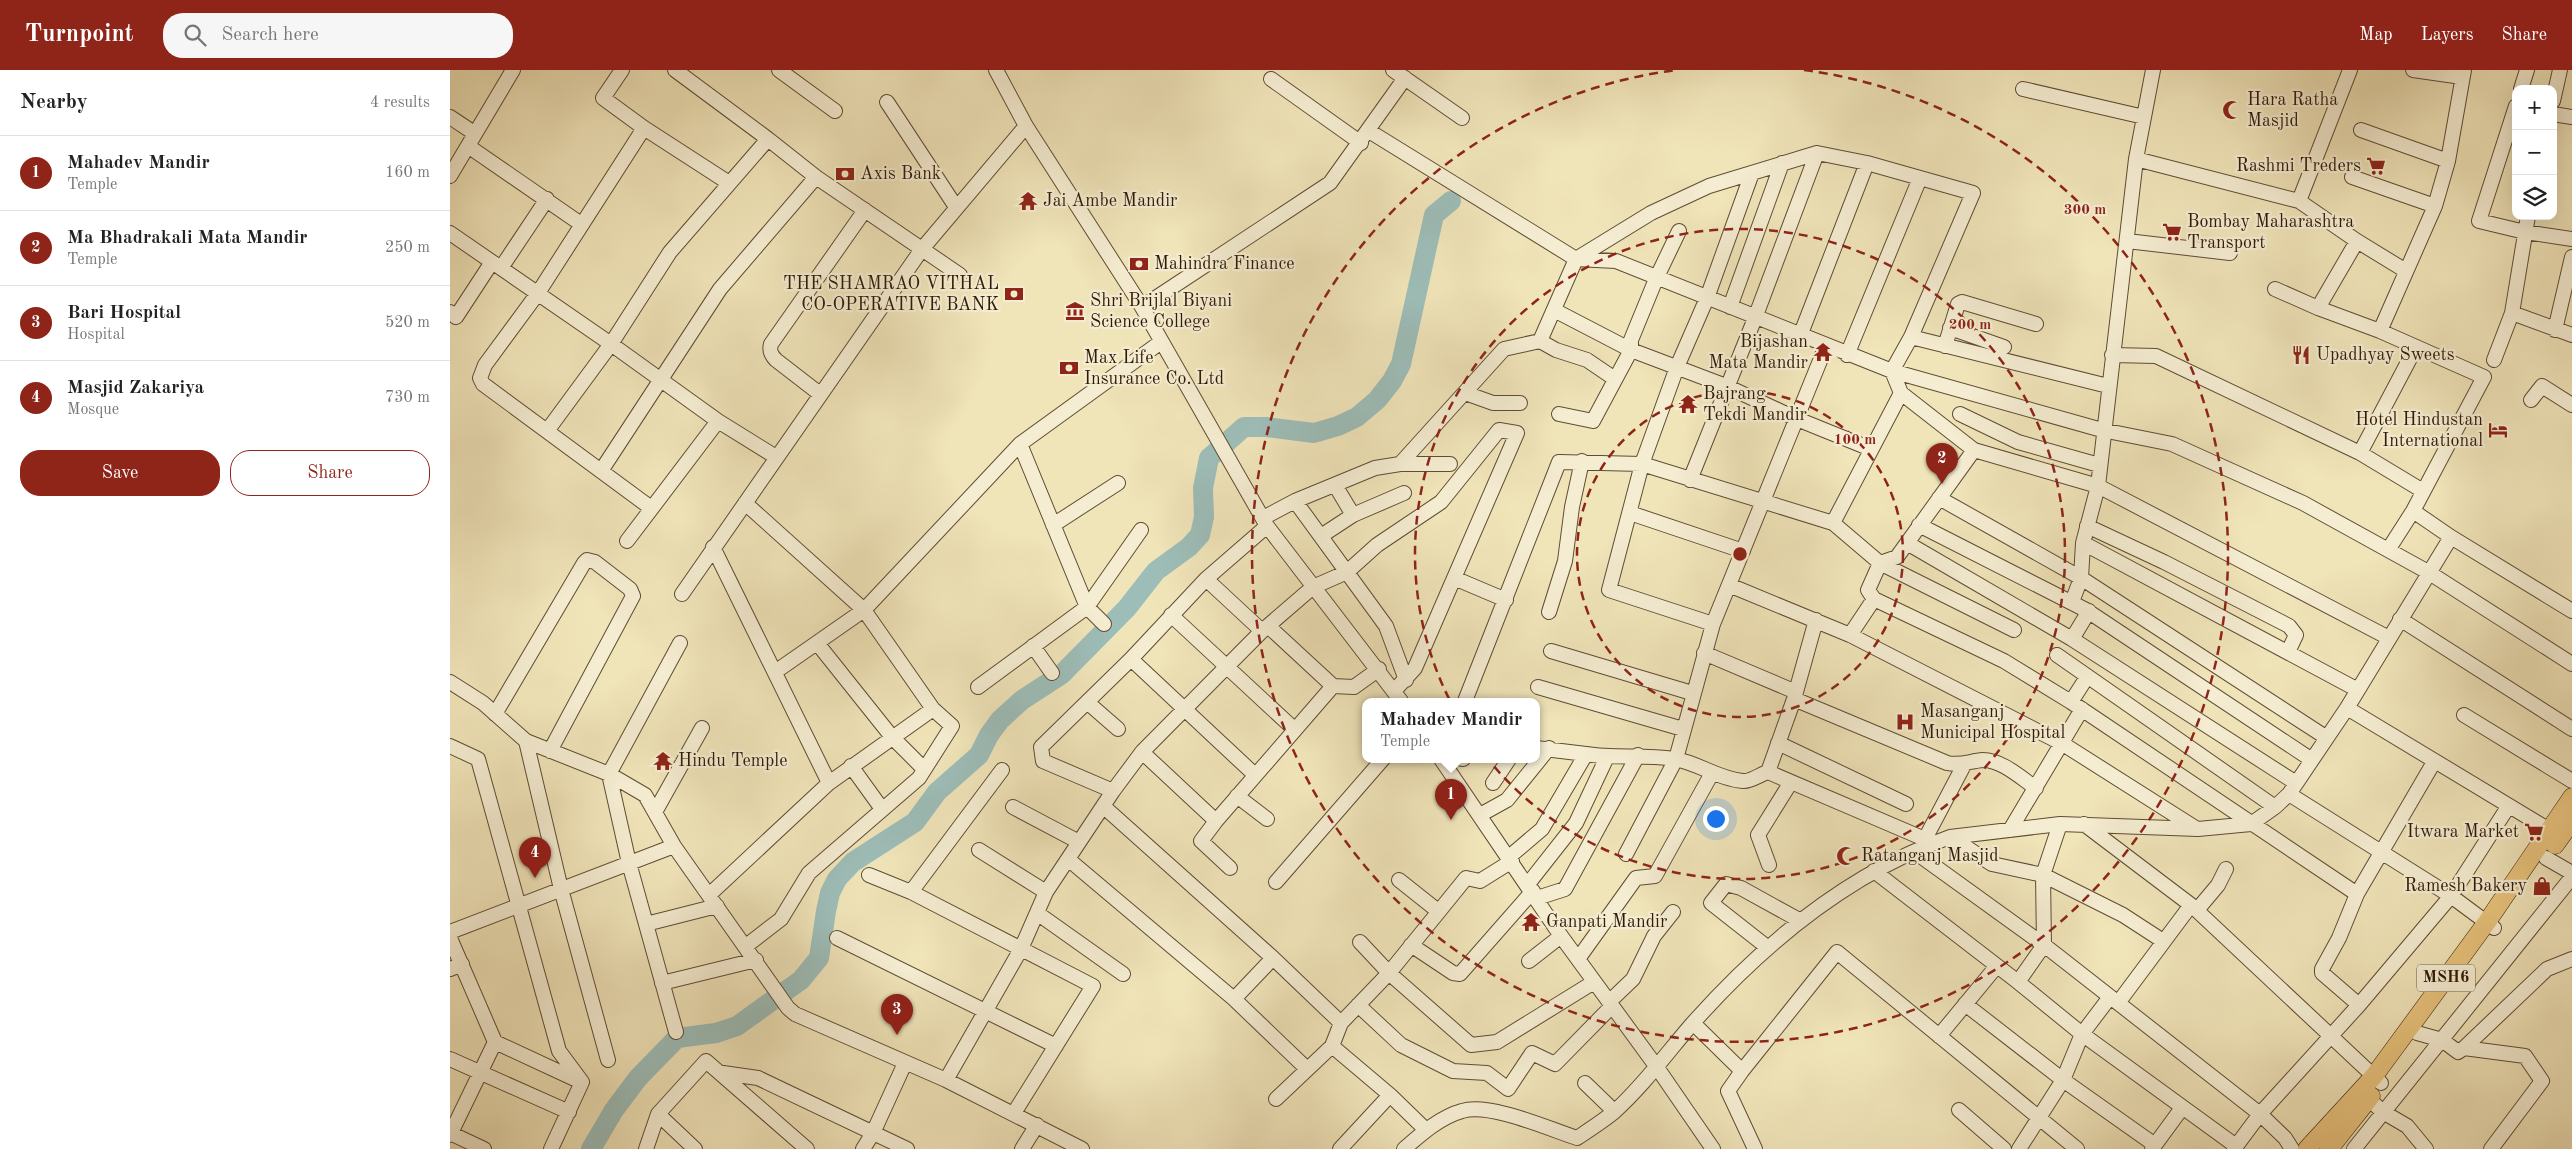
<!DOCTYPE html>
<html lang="en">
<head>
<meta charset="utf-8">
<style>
	body { margin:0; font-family:"Old Standard TT",serif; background:#f6f6f6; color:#222 }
	.controls { position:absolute; right:15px; top:15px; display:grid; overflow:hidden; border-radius:10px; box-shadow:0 5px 20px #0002 }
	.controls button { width:45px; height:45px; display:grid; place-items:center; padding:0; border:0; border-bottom:1px solid #e0e0e0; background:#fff; color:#222; font:25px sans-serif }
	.you { position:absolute; left:1265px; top:748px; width:18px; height:18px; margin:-12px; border:4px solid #fff; border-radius:50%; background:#1a73e8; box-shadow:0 0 0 8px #1a73e833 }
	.badge { display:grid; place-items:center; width:32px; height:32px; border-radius:50%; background:#8f2418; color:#fff; font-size:16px; font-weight:700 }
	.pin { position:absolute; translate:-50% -41px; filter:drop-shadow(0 1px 2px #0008) }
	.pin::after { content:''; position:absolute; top:26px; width:18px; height:15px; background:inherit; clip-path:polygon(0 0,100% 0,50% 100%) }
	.popup { position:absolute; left:912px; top:628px; width:178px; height:65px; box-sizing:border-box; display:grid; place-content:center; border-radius:10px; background:#fff; filter:drop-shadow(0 1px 4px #0005); font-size:16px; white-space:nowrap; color:#767676 }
	.popup b { font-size:19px; color:#222 }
	.popup::after { content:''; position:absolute; left:50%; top:100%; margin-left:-10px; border:10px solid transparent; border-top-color:#fff }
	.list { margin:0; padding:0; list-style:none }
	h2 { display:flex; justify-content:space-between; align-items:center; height:65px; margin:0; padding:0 20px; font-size:21px }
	h2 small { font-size:16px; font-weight:400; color:#767676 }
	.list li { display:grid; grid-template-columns:32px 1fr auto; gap:15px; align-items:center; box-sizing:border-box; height:75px; padding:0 20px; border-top:1px solid #e0e0e0 }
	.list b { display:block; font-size:19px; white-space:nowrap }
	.list p { margin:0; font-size:16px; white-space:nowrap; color:#767676 }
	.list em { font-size:16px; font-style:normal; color:#767676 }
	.actions { display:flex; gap:10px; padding:15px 20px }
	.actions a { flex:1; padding:11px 0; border:1px solid #8f2418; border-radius:20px; text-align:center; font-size:18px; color:#8f2418 }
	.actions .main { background:#8f2418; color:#fff }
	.icon { flex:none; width:28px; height:28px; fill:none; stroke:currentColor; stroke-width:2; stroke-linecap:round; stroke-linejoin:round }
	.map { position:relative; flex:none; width:2122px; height:1079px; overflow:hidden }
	header { display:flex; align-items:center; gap:30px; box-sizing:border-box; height:70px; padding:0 25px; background:#8f2418; color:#fff }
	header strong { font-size:24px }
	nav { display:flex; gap:28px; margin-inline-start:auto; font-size:18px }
	.search { width:350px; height:45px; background:#f6f6f6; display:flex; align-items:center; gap:12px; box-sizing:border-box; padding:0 18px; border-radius:20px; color:#767676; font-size:19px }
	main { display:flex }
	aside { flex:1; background:#fff }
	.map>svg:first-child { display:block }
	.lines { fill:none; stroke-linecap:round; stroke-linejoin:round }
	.river { stroke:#9dbdb8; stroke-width:20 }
	.minor-casing { stroke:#5f4c33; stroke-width:16 }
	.major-casing { stroke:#2f1906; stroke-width:19 }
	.minor { stroke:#f5edd2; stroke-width:14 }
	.major { stroke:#e8c27c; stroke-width:18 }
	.ring { fill:none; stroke:#8f2418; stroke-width:2.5; stroke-dasharray:9 6 }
	.labels { text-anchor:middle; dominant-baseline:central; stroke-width:4.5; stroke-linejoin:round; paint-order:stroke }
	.shield { fill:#f5edd2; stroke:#6a5943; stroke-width:1 }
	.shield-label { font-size:16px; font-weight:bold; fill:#2f1906 }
	.poi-label { font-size:18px; fill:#2f1906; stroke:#f5edd2; text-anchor:start }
	.centre { fill:#8f2418; stroke:#f5edd2; stroke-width:2.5 }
	.ring-label { font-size:15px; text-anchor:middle; font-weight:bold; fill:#8f2418; stroke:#f5edd2; stroke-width:4.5; stroke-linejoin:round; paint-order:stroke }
</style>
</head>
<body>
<header>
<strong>Turnpoint</strong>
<div class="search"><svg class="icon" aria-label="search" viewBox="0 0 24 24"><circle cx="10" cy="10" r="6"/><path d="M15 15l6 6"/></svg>Search here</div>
<nav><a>Map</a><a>Layers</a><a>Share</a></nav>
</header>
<main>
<aside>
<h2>Nearby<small>4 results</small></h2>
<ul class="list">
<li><span class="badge">1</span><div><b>Mahadev Mandir</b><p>Temple</p></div><em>160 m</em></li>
<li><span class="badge">2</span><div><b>Ma Bhadrakali Mata Mandir</b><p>Temple</p></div><em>250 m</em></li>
<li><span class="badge">3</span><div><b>Bari Hospital</b><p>Hospital</p></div><em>520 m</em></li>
<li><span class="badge">4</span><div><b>Masjid Zakariya</b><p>Mosque</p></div><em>730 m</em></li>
</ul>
<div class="actions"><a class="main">Save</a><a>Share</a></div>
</aside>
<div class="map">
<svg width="2122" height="1079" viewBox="0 0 2122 1079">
	<rect width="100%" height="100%" fill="#f0e4b9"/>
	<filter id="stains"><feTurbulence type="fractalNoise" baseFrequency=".004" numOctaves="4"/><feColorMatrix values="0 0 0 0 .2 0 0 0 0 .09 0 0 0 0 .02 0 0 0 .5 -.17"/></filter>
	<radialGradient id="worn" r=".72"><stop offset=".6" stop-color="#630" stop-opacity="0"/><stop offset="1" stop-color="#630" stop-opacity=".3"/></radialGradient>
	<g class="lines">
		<path class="river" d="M 141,1079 L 164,1040 L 188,1008 L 227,968 L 266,963 L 287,956 L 351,910 L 369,888 L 376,841 L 380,823 L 387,809 L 403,792 L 465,752 L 487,722 L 529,685 L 539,665 L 550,650 L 572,630 L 612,604 L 677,538 L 706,501 L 739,477 L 750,465 L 754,447 L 753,418 L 759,388 L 794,357 L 816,357 L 864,363 L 888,356 L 907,347 L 927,330 L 942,311 L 951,294 L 984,145 L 1001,131"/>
		<g class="minor-casing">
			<path id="minor" d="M 172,0 L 153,28 L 194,58 L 279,113
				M 225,0 L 318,69 L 366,107 L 510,205
				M 329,0 L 385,41
				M 546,0 L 576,56 L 692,237 L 817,456 L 951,631
				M 943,0 L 1012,48
				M 1963,0 L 2012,7
				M 821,9 L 911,73
				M 1573,19 L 1694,47
				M 2071,19 L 2077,0
				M 2103,31 L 2110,0
				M 437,32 L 506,137
				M 2066,36 L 2029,151 L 2075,162 L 2122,169
				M 2103,44 L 2122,47
				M 0,47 L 24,63
				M 194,58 L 88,223 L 35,295 L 30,308 L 33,314 L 201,438
				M 1911,60 L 1998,91
				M 919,61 L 1126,189 L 1166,191 L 1442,301 L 1652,360 L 1722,374 L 1853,433 L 1978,502 L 2122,594
				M 18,76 L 131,154
				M 1686,89 L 1849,131 L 1900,0
				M 0,106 L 63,0
				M 1902,107 L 1985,136
				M 1849,131 L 1907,171
				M 2078,146 L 2062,243 L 2122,265
				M 0,163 L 161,274 L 268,351 L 326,387
				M 1677,171 L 1780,183
				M 51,198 L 97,129
				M 1825,219 L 1868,238 L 1907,171 L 1956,201
				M 692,237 L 880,113 L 955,8
				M 1280,237 L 1332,93
				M 1868,238 L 1930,261 L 2034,307 L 1963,441 L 2001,467
				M 1104,240 L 1181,280 L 1276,316 L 1347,349 L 1421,379
				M 0,242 L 6,247 L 42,192
				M 1500,258 L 1554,277
				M 2105,260 L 2122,187
				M 1930,261 L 1985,136 L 1998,91 L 2014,0
				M 1350,266 L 1417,93
				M 1461,267 L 1658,316
				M 1090,271 L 1106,280 L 1137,290 L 1165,309
				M 1495,276 L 1508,234 L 1512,232 L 1586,254
				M 1397,285 L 1470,108
				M 1662,285 L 1706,286 L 1910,383 L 1973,421
				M 2044,290 L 2062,243
				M 1015,323 L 1043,333 L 1070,333
				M 370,324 L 326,290 C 321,285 319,281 321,274 L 415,140
				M 2081,330 L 2092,316 L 2122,335
				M 1109,344 L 1143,351 L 1181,280 L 1181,270 L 1206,209 L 1229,161
				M 1510,344 L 1568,372 L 1649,395
				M 97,361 L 161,274 L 220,182 L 318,69
				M 570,374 L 637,537 L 654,554
				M 1910,383 L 1966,277
				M 950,394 L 1000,394
				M 151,401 L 270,219 L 366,107
				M 1240,410 L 1305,248 L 1367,83
				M 885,415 L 903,445
				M 1489,428 L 1631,508 L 1877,668
				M 845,431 L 936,556 L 956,610
				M 295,433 L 414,540 L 483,639 L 502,656 L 469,708 L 359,803 L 331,849 L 296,876
				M 1180,443 L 1293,481
				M 813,448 L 845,431 L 925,398 L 950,394 L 1054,279 L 1090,271 L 1126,189 L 1201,143 L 1259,116 L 1367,83 L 1417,93 L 1523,123 L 1461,267 L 1442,301 L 1451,323 L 1524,380 L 1648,416 L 1939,568
				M 1383,453 L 1430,493 L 1564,560
				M 603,455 L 668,413
				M 1469,455 L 1636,540 L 1862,690
				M 1637,456 L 1714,492 L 1839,556 L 1846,565 L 1838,582
				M 871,466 L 903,445 L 954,423
				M 177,471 L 268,351
				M 1457,473 L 1622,569 L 1846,713
				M 1633,473 L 1908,620
				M 263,477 L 379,713
				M 1938,480 L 1963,441
				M 1004,508 L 1056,530
				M 756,509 L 812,561
				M 1279,515 L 1400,565 L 1613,674 L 1747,759
				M 232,524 L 472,179 L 576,56
				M 1424,529 L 1554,591 L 1621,632 L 1907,824
				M 1622,532 L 1631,508 L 1633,473 L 1648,416 L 1686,89 L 1703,0
				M 1099,542 L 1115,491 L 1122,437 L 1132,391
				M 721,545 L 844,659
				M 1950,549 L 2122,659
				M 1263,554 L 1159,520 L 1192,394 L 1227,297 L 1257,228 L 1302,103
				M 818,556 L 883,616
				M 1400,565 L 1424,529 L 1418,520 L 1430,493 L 1447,487 L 1524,380
				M 1622,569 L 1639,541
				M 367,573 L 442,667 L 474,699
				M 583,576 L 602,603
				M 1101,581 L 1242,623
				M 1254,583 L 1346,622
				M 1607,585 L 1825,737
				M 681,589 L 805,705
				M 325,602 L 414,540 L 570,374 L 711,272
				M 0,612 L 33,633 L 76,671 L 159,704 L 195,725 L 224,776 L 338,938 L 345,944 L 496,1010 L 632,1079
				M 528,617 L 637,537 L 691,460
				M 1088,617 L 1233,659
				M 1344,629 L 1497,693 C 1511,696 1520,691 1533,690 C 1552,690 1571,708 1586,718
				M 1015,631 L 1109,392 L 1192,394 L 1383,453 L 1451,323
				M 637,632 L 668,659
				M 1621,632 L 1637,607
				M 1897,638 L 2101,761
				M 45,644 L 134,493 L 137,490 L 145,492 L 180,519 L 183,526 L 100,681
				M 2014,645 L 2122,711
				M 76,671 L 111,819 L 158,990
				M 1328,673 L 1456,734
				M 0,676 L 28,689 L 109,981 L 132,1012
				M 1086,678 L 1136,684
				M 692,682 L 766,751
				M 991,689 L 1111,866 L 1206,996 L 1263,1079
				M 1012,689 L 1013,689
				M 401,696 L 432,739
				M 1318,702 L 1344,629 L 1366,550
				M 1043,713 L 1059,689
				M 663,721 L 593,691 L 591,677 L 681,589 L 756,509 L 817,456
				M 1839,724 L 2001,826 L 2044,858
				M 787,726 L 817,749
				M 653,736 L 823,888 L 891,953
				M 563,737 L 629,772
				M 205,742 L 252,658
				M 1030,745 L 1057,730 L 1099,678
				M 1634,754 L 1741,835 L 1931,1013
				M 1560,760 L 1632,639
				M 1500,767 L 1542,794 L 1593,805 L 1673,845 L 1713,871
				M 1475,769 L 1514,695
				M 529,780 L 596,822
				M 1465,782 L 1594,875 L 1810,1044 L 1835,1068 L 1842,1079
				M 1176,784 L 1226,689 L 1263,554 L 1376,276
				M 1059,787 L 1092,759 L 1136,684 C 1165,689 1194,684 1224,689 C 1247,692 1268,709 1293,711 C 1300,712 1311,704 1318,702 L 1484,773
				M 2096,788 L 2122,803
				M 618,789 L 784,929 L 856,998
				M 1319,795 L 1308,765 L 1341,712
				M 780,798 L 751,771 L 766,751 L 883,616 L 904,617 L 929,599
				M 1424,801 L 1568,912 L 1632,964 L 1786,1076
				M 419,805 L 461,822 L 643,916 L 564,1043
				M 949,810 L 988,841
				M 826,812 L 933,689
				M 1078,814 L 1126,753 L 1157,687
				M 461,822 L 552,700
				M 259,825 L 379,713 L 483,639
				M 1087,828 L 1115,819 L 1188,685
				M 1747,840 L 1768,815 L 1776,799
				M 587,843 L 673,904
				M 196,854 L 267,836
				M 0,862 L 224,776
				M 0,868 L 45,972 L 0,1065
				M 387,868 L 606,976
				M 910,872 L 939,903 L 1021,975 L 1047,972 L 1144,912
				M 961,875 L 1003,903 L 1010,904 L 1083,821
				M 1317,877 L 1261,833 L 1276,814 L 1291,818 L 1349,850
				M 1128,889 L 1186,808 L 1205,806 L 1262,703
				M 1079,891 L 1111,866
				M 0,899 L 12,894
				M 1568,912 L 1594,875 L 1593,805 L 1610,754
				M 212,913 L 306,890
				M 784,929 L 823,888
				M 1159,932 L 1183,909 L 1204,866 L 1223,842
				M 1668,933 L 1741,835
				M 1515,934 L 1613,1010 L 1705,1075
				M 908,935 L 951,975 L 1003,1001 L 1037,1003 L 1058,1019 L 1082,983 L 1105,994 L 1162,936
				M 1909,935 L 1872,903 L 1872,899 L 1889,868 L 1907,824 L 1984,692
				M 1243,953 L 1292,1001 L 1278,1021 L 1305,1079
				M 226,962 L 179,793 L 159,704 L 230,573
				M 1967,963 L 1992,970 L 2008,982 L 2014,978 L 2075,986 L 2092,1011 L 2041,1079
				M 1489,966 L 1546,897
				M 45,972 L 129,1011
				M 882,976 L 940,1025 L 976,1060
				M 2014,978 L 2097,899 L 2122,889
				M 0,989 L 119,1042
				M 1292,1001 L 1387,882 L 1627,1079
				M 273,1003 L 308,1008 L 457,1079
				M 496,1010 L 571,879 L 596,822 L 663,721 L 692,682 L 812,561 L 863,517 L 897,502 L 927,475 L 991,432 L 1049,360 L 1067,363 L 965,598 L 944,621
				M 1135,1013 L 1164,1041
				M 1911,1022 L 1933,1042 L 1957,1056 L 1976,1079
				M 826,1029 L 882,976 L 891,953 L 939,903 L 1016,808 L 1030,811 L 1062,791
				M 1509,1040 L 1554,1079
				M 208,1044 L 245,1079
				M 0,1063 L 34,1079
				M 101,1079 L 132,1012
				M 196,1079 L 208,1044 L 256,991 L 357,1079
				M 413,1079 L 423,1063 L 455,993
				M 572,1079 L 587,1055
				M 890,1079 L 940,1025
				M 954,1079 C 970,1065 990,1047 1012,1041 C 1039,1032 1099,1059 1127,1068 C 1139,1060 1153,1051 1164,1042 C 1193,1016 1217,983 1242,954 C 1313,874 1398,803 1500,767 L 1610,754 L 1748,759 L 1801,754 L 1825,737 L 1839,724 L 1897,638 L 2001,467 L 2122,541
				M 1569,1079 L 1613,1010 L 1632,964 L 1660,927
				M 1702,1079 L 1732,1038
				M 1784,1079 L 1810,1044 L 1909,935 L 2001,826 L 2058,737
				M 1904,1079 L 2122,807"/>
		</g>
		<g class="major-casing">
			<path id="major" d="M 2105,775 L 2122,751
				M 1857,1079 L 1924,1006 L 2037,852 L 2122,727
				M 1879,1079 L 1921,1026"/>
		</g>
		<use href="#minor" class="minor"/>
		<use href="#major" class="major"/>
	</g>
	<g class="ring">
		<circle cx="1290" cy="484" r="163"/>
		<circle cx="1290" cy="484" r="325"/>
		<path d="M1354 0A488 488 0 1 1 1226 0"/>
	</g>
	<defs>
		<g id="mosque-bare" transform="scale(1.5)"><path d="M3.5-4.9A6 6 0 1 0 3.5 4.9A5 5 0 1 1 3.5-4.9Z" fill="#8f2418" stroke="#f5edd2" stroke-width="2.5" paint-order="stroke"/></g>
		<g id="supermarket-bare" transform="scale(1.5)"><path d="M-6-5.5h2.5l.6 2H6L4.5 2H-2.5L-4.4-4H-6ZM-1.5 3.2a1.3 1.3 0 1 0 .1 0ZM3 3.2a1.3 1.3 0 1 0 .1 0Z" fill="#8f2418" stroke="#f5edd2" stroke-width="2.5" paint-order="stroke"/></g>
		<g id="bank-bare" transform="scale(1.5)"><path d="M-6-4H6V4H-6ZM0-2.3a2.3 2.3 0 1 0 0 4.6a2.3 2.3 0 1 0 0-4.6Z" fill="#8f2418" stroke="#f5edd2" stroke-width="2.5" paint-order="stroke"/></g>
		<g id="temple-bare" transform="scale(1.5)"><path d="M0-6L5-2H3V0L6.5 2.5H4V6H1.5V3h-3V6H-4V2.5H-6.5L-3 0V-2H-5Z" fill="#8f2418" stroke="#f5edd2" stroke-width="2.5" paint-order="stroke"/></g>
		<g id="museum-bare" transform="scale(1.5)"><path d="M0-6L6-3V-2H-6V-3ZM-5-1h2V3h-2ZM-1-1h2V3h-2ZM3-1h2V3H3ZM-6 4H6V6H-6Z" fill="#8f2418" stroke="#f5edd2" stroke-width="2.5" paint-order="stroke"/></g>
		<g id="restaurant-bare" transform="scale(1.5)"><path d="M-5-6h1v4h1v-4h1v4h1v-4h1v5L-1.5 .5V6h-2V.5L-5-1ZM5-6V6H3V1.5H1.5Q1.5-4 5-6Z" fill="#8f2418" stroke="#f5edd2" stroke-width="2.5" paint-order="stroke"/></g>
		<g id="hotel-bare" transform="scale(1.5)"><path d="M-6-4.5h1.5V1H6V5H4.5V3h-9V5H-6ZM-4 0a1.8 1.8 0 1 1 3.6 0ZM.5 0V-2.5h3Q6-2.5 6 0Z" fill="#8f2418" stroke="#f5edd2" stroke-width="2.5" paint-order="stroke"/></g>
		<g id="hospital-bare" transform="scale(1.5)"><path d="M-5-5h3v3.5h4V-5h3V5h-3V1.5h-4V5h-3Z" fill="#8f2418" stroke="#f5edd2" stroke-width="2.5" paint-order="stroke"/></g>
		<g id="shop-bare" transform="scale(1.5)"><path d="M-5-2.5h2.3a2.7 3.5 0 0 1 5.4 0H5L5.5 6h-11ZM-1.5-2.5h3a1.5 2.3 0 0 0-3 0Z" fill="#8f2418" stroke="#f5edd2" stroke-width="2.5" paint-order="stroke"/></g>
	</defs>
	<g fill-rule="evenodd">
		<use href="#mosque-bare" x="1782" y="40"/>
		<use href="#supermarket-bare" x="1926" y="96"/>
		<use href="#bank-bare" x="395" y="104"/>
		<use href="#temple-bare" x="578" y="131"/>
		<use href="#supermarket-bare" x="1722" y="162"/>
		<use href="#bank-bare" x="689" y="194"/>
		<use href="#bank-bare" x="564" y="224"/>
		<use href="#museum-bare" x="625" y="241"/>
		<use href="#temple-bare" x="1373" y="282"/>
		<use href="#restaurant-bare" x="1851" y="285"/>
		<use href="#bank-bare" x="619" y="298"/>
		<use href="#temple-bare" x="1238" y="334"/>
		<use href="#hotel-bare" x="2048" y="360"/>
		<use href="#hospital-bare" x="1455" y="652"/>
		<use href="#temple-bare" x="213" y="691"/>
		<use href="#supermarket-bare" x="2084" y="762"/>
		<use href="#mosque-bare" x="1396" y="786"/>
		<use href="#shop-bare" x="2092" y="816"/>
		<use href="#temple-bare" x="1081" y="852"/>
	</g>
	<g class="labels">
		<rect class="shield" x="1967" y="894.5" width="58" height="27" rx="4"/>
		<g class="shield-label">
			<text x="1996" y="908">MSH6</text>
		</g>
		<g class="poi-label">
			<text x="1797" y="30">Hara Ratha<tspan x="1797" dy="21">Masjid</tspan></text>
			<text x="1911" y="96" text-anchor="end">Rashmi Treders</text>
			<text x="410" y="104">Axis Bank</text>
			<text x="593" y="131">Jai Ambe Mandir</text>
			<text x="1737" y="152">Bombay Maharashtra<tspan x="1737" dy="21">Transport</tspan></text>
			<text x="704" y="194">Mahindra Finance</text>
			<text x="549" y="214" text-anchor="end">THE SHAMRAO VITHAL<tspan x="549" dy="21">CO-OPERATIVE BANK</tspan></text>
			<text x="640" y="231">Shri Brijlal Biyani<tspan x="640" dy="21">Science College</tspan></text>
			<text x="1358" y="272" text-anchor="end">Bijashan<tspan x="1358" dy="21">Mata Mandir</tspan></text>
			<text x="1866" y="285">Upadhyay Sweets</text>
			<text x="634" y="288">Max Life<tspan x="634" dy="21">Insurance Co. Ltd</tspan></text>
			<text x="1253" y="324">Bajrang<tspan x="1253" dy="21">Tekdi Mandir</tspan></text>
			<text x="2033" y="350" text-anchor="end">Hotel Hindustan<tspan x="2033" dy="21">International</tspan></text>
			<text x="1470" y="642">Masanganj<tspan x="1470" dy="21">Municipal Hospital</tspan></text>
			<text x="228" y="691">Hindu Temple</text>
			<text x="2069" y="762" text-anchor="end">Itwara Market</text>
			<text x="1411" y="786">Ratanganj Masjid</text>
			<text x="2077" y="816" text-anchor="end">Ramesh Bakery</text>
			<text x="1096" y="852">Ganpati Mandir</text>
		</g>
	</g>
	<circle cx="1290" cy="484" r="8" class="centre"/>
	<g class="ring-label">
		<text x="1635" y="144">300 m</text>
		<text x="1520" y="259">200 m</text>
		<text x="1405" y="374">100 m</text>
	</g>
	<rect width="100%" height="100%" filter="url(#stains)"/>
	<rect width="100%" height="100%" fill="url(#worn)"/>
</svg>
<div class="controls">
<button>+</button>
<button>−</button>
<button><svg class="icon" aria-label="layers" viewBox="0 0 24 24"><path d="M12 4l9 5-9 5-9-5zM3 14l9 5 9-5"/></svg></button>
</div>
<div class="you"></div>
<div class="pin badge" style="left:1001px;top:750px">1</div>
<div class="popup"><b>Mahadev Mandir</b>Temple</div>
<div class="pin badge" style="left:1492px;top:414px">2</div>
<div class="pin badge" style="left:447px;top:965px">3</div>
<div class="pin badge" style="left:85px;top:808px">4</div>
</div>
</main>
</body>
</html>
